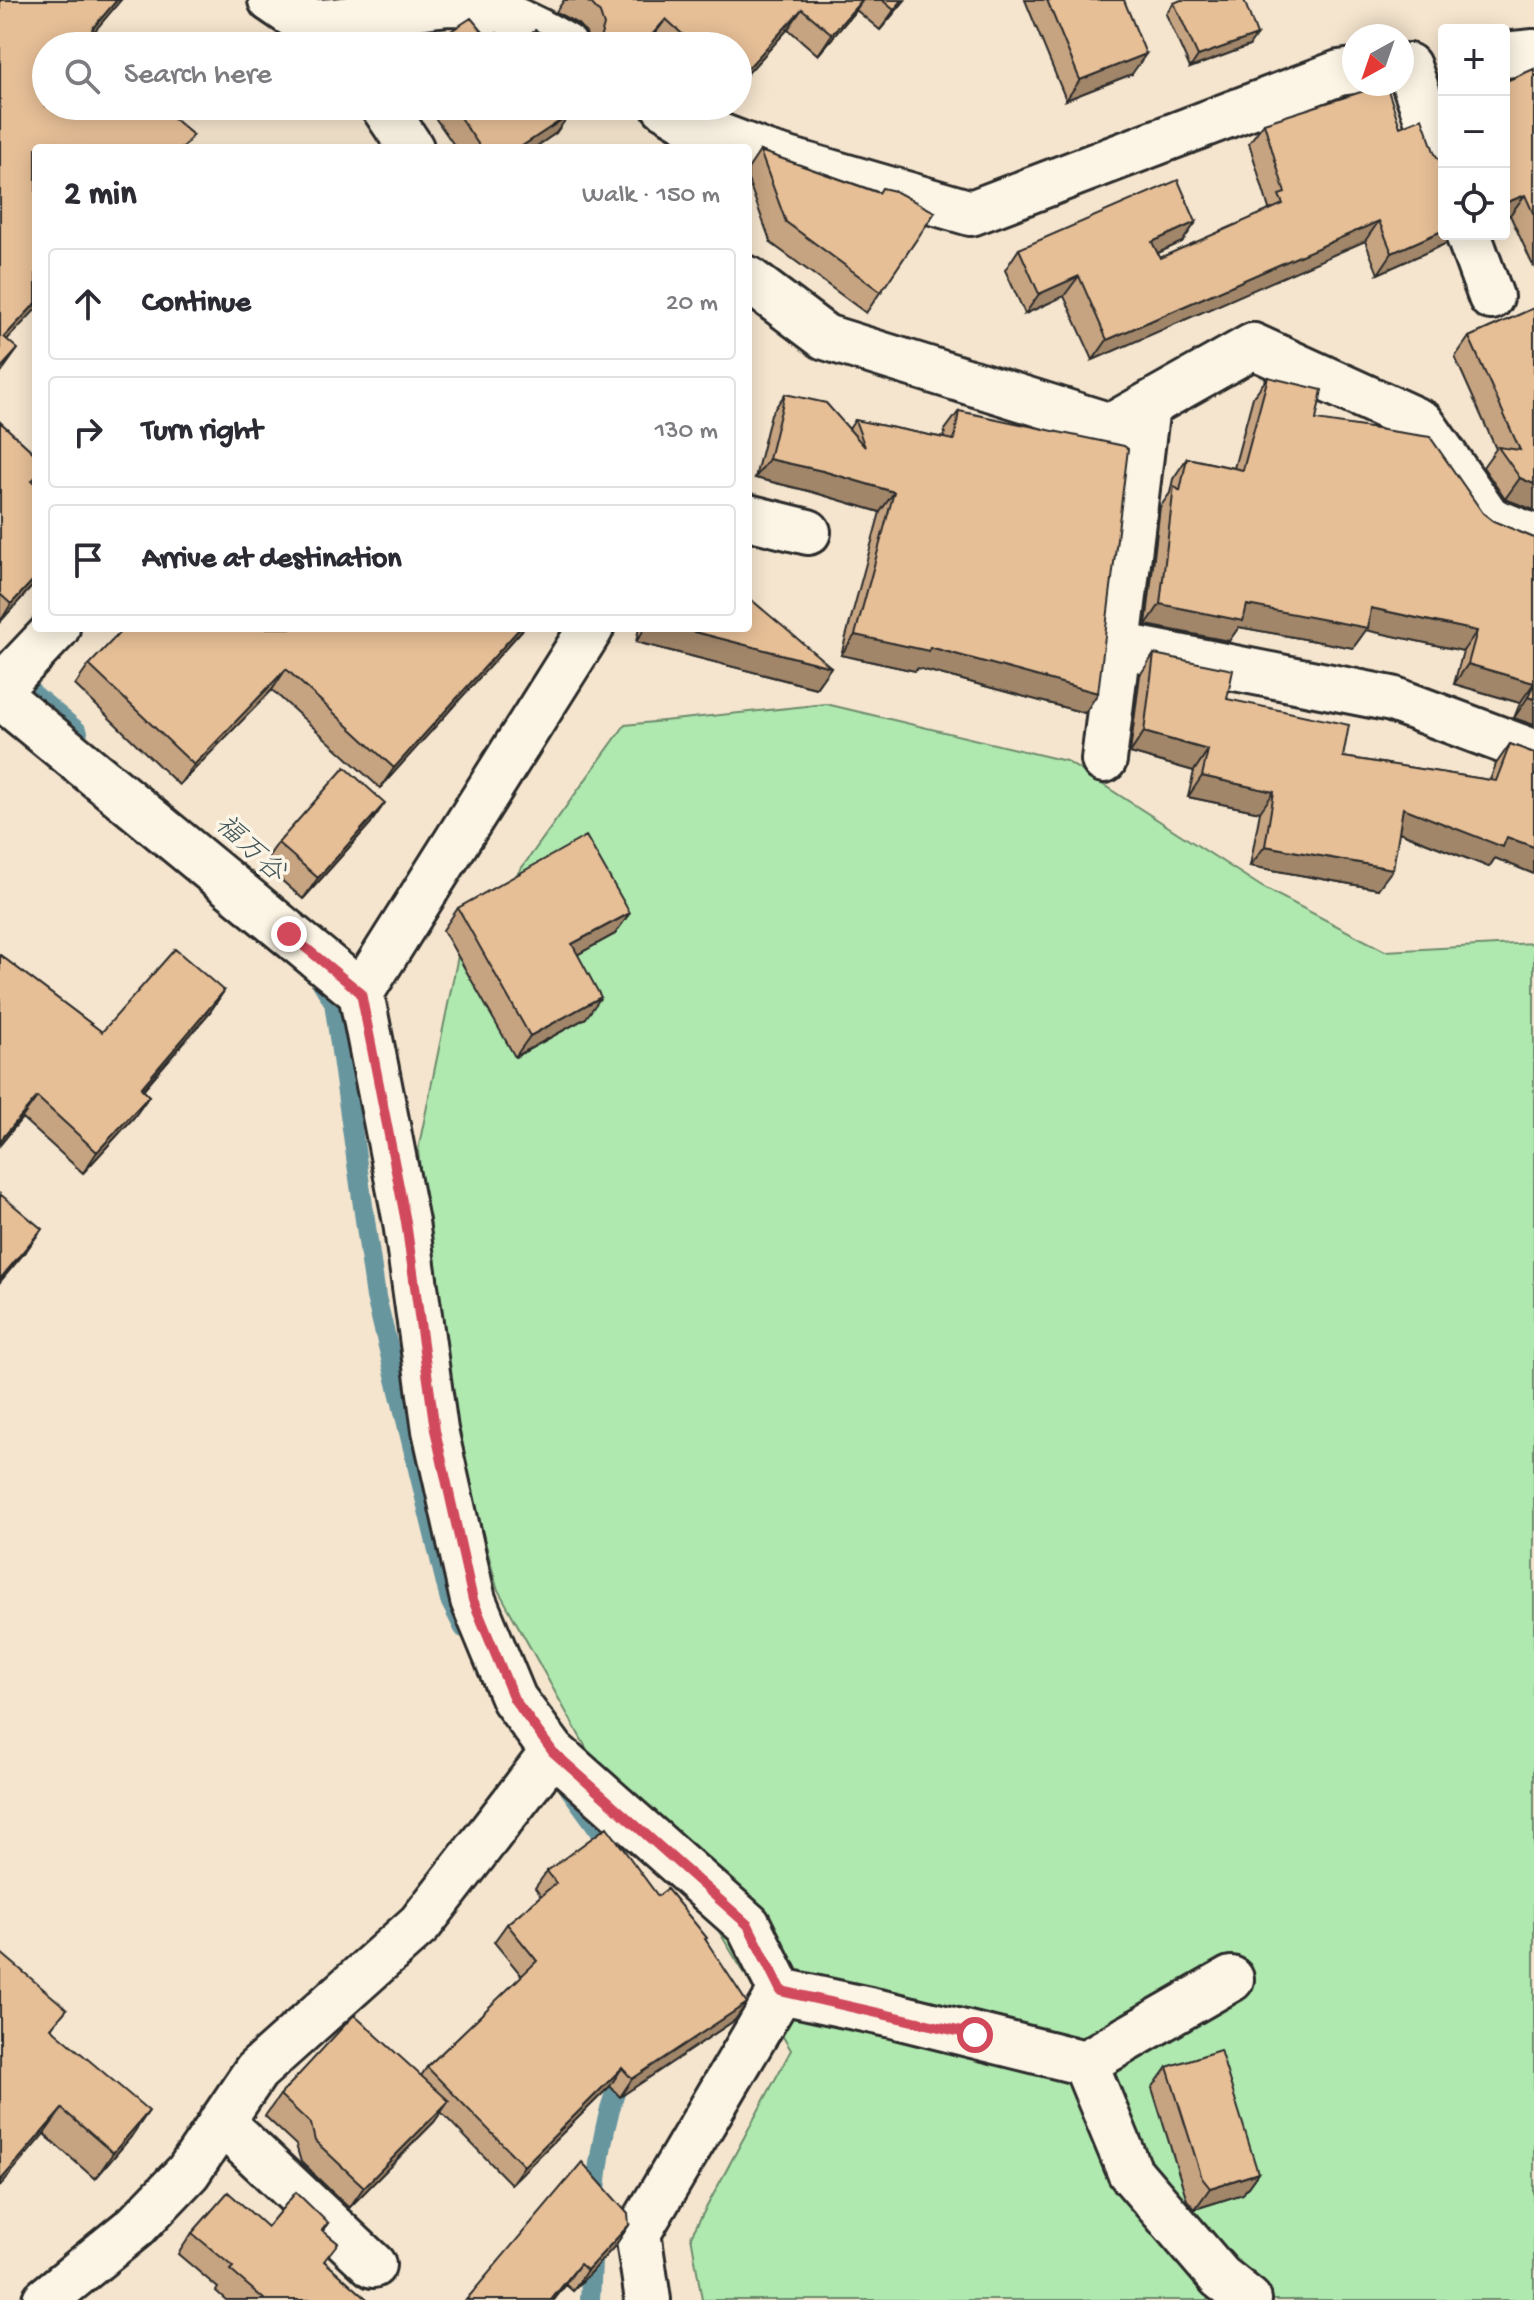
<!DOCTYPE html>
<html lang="en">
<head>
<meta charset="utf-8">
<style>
	body { margin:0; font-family:"Gochi Hand","Klee One",sans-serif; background:#f2f2f3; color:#2b2b33 }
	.controls { position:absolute; right:24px; top:24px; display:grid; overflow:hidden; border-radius:8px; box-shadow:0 4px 20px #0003 }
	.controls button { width:72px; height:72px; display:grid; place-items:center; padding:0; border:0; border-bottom:2px solid #e1e1e2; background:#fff; color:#2b2b33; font:40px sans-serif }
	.compass { position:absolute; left:1342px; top:24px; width:72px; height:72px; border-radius:50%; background:#fff; box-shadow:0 4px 20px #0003; rotate:220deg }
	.stop { position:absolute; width:24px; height:24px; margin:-18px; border:6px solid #d1495b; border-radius:50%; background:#fff }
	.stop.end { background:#d1495b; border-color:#fff; box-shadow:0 2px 8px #0008 }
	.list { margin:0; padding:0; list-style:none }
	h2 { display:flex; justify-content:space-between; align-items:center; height:104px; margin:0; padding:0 32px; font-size:34px }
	h2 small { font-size:26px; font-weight:400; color:#7c7c81 }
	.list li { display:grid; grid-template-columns:52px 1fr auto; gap:24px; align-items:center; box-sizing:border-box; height:112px; margin:0 16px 16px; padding:0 16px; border:2px solid #e1e1e2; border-radius:8px }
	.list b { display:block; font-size:30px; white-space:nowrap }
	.list em { font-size:26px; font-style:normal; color:#7c7c81 }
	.icon { flex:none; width:44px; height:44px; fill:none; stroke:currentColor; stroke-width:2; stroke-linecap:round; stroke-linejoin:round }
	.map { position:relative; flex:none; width:1534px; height:2300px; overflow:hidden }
	.search { position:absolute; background:#fff; box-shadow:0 4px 20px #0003; left:32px; top:32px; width:720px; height:88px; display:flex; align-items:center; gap:20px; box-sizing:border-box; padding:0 28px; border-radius:44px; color:#7c7c81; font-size:30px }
	.panel { position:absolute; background:#fff; box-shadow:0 4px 20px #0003; left:32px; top:144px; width:720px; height:488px; border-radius:8px }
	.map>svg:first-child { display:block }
	.green { fill:#afe9af; stroke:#6d8a6d; stroke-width:2 }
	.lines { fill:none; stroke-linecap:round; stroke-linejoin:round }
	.stream { stroke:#67969f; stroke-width:20 }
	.street-casing { stroke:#2b2b2b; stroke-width:50 }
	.street { stroke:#fcf5e5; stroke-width:44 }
	.wall { fill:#c6a482; stroke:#2b2b2b; stroke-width:2 }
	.shaded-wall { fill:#a1866a; stroke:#2b2b2b; stroke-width:2 }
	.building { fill:#e6bf97; stroke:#2b2b2b; stroke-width:2 }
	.route { stroke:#d1495b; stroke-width:10 }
	.labels { text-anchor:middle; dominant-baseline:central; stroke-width:7; stroke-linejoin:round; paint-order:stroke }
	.water-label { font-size:28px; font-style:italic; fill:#44585c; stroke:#fcf5e5 }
</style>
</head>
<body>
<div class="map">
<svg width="1534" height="2300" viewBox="0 0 1534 2300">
	<rect width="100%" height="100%" fill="#f5e5ce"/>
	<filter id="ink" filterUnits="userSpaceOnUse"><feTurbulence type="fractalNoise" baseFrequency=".0125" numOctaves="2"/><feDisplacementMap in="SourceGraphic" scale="16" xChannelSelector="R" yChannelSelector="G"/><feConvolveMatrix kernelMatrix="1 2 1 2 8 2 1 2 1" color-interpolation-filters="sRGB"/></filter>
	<g filter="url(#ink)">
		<path class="green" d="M 826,704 L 1066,761 L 1262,887 L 1385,951 L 1534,943 L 1534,2300 L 702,2300 L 691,2236 L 791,2050 L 678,1864 L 594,1762 L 497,1588 L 442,1373 L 418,1150 L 458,956 L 625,725 Z"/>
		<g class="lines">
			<path class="stream" d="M 8,673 L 78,732
				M 318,976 L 334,1002 L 376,1297 L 450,1600 L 464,1628
				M 569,1788 L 616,1853
				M 595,2204 C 598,2158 605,2111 625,2068
				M 590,2300 L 593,2244"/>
			<g class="street-casing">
				<path id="street" d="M 271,0 C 281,6 292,16 303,20 C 331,29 415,4 450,3 C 485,3 536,28 565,46
					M 1504,55 L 1534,52
					M 1408,66 L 1444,166
					M 383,106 L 411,148
					M 664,106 L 702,129 L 767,154 L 971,213 L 1339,73 L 1354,71
					M 1468,234 L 1491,297
					M 748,279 L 825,337 L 1111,426 L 1253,346 L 1422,423 L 1489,519 L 1534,537
					M 748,517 L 808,532
					M 1118,645 L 1392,699 L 1534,752
					M 0,688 L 57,628
					M 0,696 L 361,993 L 406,1222 L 435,1430 L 473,1600 L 514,1699 L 553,1752 L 748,1925 L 781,1991
					M 1104,760 L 1147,406
					M 361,993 L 591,628
					M 781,1991 L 892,2015 L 1085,2063 L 1130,2172 L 1220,2277 L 1249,2300
					M 1085,2063 L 1231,1979
					M 221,2122 L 373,2265
					M 45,2300 L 136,2226 L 188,2172 L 256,2071 L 420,1924 L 553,1752
					M 648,2300 L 638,2233 L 781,1991"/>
			</g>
			<use href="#street" class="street"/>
		</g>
		<path class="wall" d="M 564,0 L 905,0 L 880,30 L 856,10 L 818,55 L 788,29 L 738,84 L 738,46 L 659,46 L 652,40 L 646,46 L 590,46 L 586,33 L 578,24 L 556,12 Z
			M 1025,0 L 1124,0 L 1132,74 L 1066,100 Z
			M 1174,3 L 1249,46 L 1190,68 L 1166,14 Z
			M 527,38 L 564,46 L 522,46 Z
			M 1534,69 L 1534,268 L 1510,215 L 1504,218 L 1504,82 Z
			M 427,106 L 562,106 L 556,133 L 534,148 L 456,148 Z
			M 1264,123 L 1400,127 L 1445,244 L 1378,274 L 1365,241 L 1093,360 L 1064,296 L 1025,314 L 1005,270 L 1019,249 L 1196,222 L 1182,242 L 1158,253 L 1160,258 L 1268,211 L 1269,209 L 1249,143 Z
			M 760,151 L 935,212 L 866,313 L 771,243 L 748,180 L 748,169 Z
			M 1534,308 L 1534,510 L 1505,499 L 1483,467 L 1496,449 L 1455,357 L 1469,337 Z
			M 1268,377 L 1316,420 L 1483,513 L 1493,521 L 1534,538 L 1534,725 L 1514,718 L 1520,703 L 1454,684 L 1463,651 L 1366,630 L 1353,648 L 1239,627 L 1229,641 L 1146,625 L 1160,507 L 1170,493 L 1173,479 L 1187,458 L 1234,468 L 1253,397 Z
			M 785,394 L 849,429 L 855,420 L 944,438 L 945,430 L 959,411 L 1085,713 L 918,668 L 915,671 L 841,655 L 880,512 L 809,491 L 755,478 L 771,414 Z
			M 0,422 L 36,455 L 36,479 L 34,483 L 36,582 L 0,622 Z
			M 524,628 L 380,788 L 272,690 L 179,785 L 75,685 L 89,665 Z
			M 639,628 L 748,628 L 831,667 L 816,688 L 636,642 Z
			M 1154,654 L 1227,699 L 1343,757 L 1490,780 L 1496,764 L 1510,744 L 1534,753 L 1534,874 L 1495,858 L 1489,867 L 1399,832 L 1378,889 L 1250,866 L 1260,812 L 1188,797 L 1194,771 L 1130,753 L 1140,675 Z
			M 370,824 L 303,899 L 263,864 L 278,843 Z
			M 458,908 L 615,934 L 577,954 L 586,1018 L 515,1057 L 443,930 Z
			M 0,955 L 102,1032 L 224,991 L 210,1012 L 143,1090 L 149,1096 L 134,1117 L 83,1173 L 22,1118 L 0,1145 Z
			M 547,1871 L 658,1896 L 706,1940 L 735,2020 L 620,2097 L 610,2086 L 511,2184 L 441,2112 L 434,2122 L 349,2208 L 301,2162 L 296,2145 L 265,2116 L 280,2095 L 421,2076 L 427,2067 L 522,1976 L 494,1942 L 507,1924 L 541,1896 L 535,1888 Z
			M 53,2029 L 131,2137 L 95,2179 L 44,2134 Z
			M 1167,2067 L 1258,2173 L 1243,2194 L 1195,2209 L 1187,2200 L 1152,2088 Z
			M 328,2223 L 323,2231 L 325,2262 L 368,2300 L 226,2300 L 216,2291 L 218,2288 L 178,2254 L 192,2233 L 267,2227 Z
			M 629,2225 L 615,2246 L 573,2291 L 566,2285 L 554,2300 L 466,2300 Z"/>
		<path class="shaded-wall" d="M 117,0 L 121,0 L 82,46 L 92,29 Z
			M 862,0 L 863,0 L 856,10 L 818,55 L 832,34 Z
			M 902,0 L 905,0 L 880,30 L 894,10 Z
			M 802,9 L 788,29 L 738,84 L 738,79 Z
			M 666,19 L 646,46 L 642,46 Z
			M 1257,35 L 1249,46 L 1190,68 L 1198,56 Z
			M 1146,54 L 1132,74 L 1066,100 L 1080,80 Z
			M 569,115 L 556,133 L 534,148 L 519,148 Z
			M 1525,195 L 1510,215 L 1504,218 L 1505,203 Z
			M 1379,221 L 1365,241 L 1093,360 L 1107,340 Z
			M 1196,222 L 1182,242 L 1138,262 L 1152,242 Z
			M 1444,230 L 1444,234 L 1452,234 L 1445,244 L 1378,274 L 1392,253 Z
			M 1079,276 L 1064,296 L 1025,314 L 1039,294 Z
			M 36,303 L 36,309 L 0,347 L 4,337 Z
			M 18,349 L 2,371 L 0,373 L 0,369 Z
			M 769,459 L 823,471 L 894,492 L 880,512 L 809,491 L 755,478 Z
			M 1520,478 L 1534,484 L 1534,510 L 1505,499 Z
			M 36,577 L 36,582 L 0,622 L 11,604 Z
			M 1160,604 L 1371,608 L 1477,631 L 1463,651 L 1366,630 L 1353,648 L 1239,627 L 1229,641 L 1146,625 Z
			M 520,628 L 524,628 L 380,788 L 394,768 Z
			M 645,628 L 680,628 L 831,667 L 816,688 L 636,642 Z
			M 855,635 L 930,647 L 1098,693 L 1085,713 L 918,668 L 915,671 L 841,655 Z
			M 1468,664 L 1534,683 L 1520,703 L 1454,684 Z
			M 286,669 L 272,690 L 179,785 L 194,765 Z
			M 1528,697 L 1534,699 L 1534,725 L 1514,718 Z
			M 1144,732 L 1208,750 L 1194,771 L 1130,753 Z
			M 1202,776 L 1274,792 L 1260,812 L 1188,797 Z
			M 385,803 L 370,824 L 303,899 L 318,878 Z
			M 1403,808 L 1507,837 L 1534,847 L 1534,874 L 1495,858 L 1489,867 L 1389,828 Z
			M 1265,846 L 1393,869 L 1378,889 L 1250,866 Z
			M 630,913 L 615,934 L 557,966 L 572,944 Z
			M 224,991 L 210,1012 L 126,1109 L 141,1088 Z
			M 601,997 L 586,1018 L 515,1057 L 530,1036 Z
			M 149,1096 L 134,1117 L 83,1173 L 97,1152 Z
			M 37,1097 L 22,1118 L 0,1145 L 0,1141 Z
			M 42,1229 L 27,1250 L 0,1282 L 0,1279 Z
			M 747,2003 L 735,2020 L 620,2097 L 632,2079 Z
			M 622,2068 L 610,2086 L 511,2184 L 524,2166 Z
			M 449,2101 L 434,2122 L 349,2208 L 364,2187 Z
			M 62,2109 L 44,2134 L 0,2186 L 0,2181 Z
			M 149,2111 L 131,2137 L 95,2179 L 113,2153 Z
			M 1258,2173 L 1243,2194 L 1195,2209 L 1210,2188 Z
			M 629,2225 L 615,2246 L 573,2291 L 587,2270 Z
			M 580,2264 L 554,2300 L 551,2300 Z"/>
		<path class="building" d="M 0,0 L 117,0 L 92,29 L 109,44 L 108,46 L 46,46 L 46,106 L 159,106 L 193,135 L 183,148 L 36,148 L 36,303 L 4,337 L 18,349 L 0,369 Z
			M 584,0 L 862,0 L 832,34 L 802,9 L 738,79 L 738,46 L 695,46 L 666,19 L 642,46 L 593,46 L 600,39 L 604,25 L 600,13 L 592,4 Z
			M 882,0 L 902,0 L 894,10 Z
			M 1047,0 L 1124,0 L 1146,54 L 1080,80 Z
			M 1181,0 L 1244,0 L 1257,35 L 1198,56 L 1174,3 Z
			M 471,18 L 488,38 L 497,33 L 509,46 L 428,46 Z
			M 535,30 L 564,46 L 539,46 L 527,38 Z
			M 1534,69 L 1534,215 L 1525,195 L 1505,203 L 1504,202 L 1504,82 Z
			M 1386,84 L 1400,127 L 1422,118 L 1435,154 L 1442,164 L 1444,165 L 1444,230 L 1392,253 L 1379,221 L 1107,340 L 1079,276 L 1039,294 L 1019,249 L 1178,180 L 1196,222 L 1152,242 L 1160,258 L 1283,204 L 1279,195 L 1285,193 L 1264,123 Z
			M 452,106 L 562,106 L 569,115 L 519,148 L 481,148 Z
			M 760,151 L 879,193 L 882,188 L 895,191 L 935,212 L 881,292 L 786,222 Z
			M 1534,308 L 1534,484 L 1520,478 L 1498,447 L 1520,450 L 1469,337 Z
			M 1268,377 L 1322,390 L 1316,420 L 1430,437 L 1483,513 L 1493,521 L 1534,538 L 1534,683 L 1468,664 L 1477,631 L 1371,608 L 1368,628 L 1247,605 L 1243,621 L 1160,604 L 1174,486 L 1180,491 L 1187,458 L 1243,470 Z
			M 785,394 L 826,403 L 865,447 L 855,420 L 954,440 L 959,411 L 1124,446 L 1128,449 L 1098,693 L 930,647 L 929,651 L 855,635 L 894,492 L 823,471 L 769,459 Z
			M 0,422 L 36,455 L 36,476 L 32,481 L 36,485 L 36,577 L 11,604 L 0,594 Z
			M 748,597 L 831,667 L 680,628 L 748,628 Z
			M 124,628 L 520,628 L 394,768 L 286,669 L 194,765 L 89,665 Z
			M 1154,654 L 1233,670 L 1227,699 L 1349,725 L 1343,757 L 1496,781 L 1510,744 L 1534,753 L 1534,847 L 1507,837 L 1503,847 L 1403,808 L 1393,869 L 1265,846 L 1274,792 L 1202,776 L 1208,750 L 1144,732 Z
			M 1534,683 L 1534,699 L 1528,697 Z
			M 345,767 L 385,803 L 318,878 L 278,843 Z
			M 586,836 L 630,913 L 572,944 L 601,997 L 530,1036 L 458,908 Z
			M 175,949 L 224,991 L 141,1088 L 149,1096 L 97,1152 L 37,1097 L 0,1141 L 0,955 L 102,1032 Z
			M 0,1194 L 42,1229 L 0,1279 Z
			M 607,1827 L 658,1896 L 667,1889 L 707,1938 L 705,1939 L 747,2003 L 632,2079 L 622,2068 L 524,2166 L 427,2067 L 537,1961 L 507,1924 L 556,1883 L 547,1871 Z
			M 0,1952 L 67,2009 L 51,2028 L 149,2111 L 113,2153 L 62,2109 L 0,2181 Z
			M 354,2015 L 449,2101 L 364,2187 L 315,2141 L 311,2124 L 280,2095 Z
			M 1220,2050 L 1258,2173 L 1210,2188 L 1202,2178 L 1167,2067 Z
			M 582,2162 L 628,2214 L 629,2225 L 587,2270 L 580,2264 L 551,2300 L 466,2300 Z
			M 228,2192 L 267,2227 L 296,2192 L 328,2223 L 322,2230 L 338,2243 L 324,2261 L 368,2300 L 265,2300 L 230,2270 L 233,2267 L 192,2233 Z"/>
	</g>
	<g class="lines" filter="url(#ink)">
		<path class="route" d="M 289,934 L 361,993 L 406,1222 L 435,1430 L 473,1600 L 514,1699 L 553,1752 L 748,1925 L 781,1991 L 975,2035"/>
	</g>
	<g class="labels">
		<g class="water-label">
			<text transform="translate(249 850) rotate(43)">福万谷</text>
		</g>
	</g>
</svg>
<div class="controls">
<button>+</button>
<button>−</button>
<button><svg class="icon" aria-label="locate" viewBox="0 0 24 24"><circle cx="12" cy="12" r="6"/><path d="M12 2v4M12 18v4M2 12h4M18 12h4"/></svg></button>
</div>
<svg class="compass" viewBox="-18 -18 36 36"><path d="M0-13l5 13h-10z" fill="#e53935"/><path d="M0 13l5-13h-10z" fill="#7c7c81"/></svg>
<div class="stop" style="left:975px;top:2035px"></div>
<div class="stop end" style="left:289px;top:934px"></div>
<div class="search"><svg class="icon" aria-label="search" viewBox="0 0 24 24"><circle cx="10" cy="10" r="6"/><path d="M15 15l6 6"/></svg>Search here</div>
<section class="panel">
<h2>2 min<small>Walk · 150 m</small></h2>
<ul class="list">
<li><svg class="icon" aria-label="ahead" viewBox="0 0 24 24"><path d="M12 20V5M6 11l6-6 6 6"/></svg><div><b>Continue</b></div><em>20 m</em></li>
<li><svg class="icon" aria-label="right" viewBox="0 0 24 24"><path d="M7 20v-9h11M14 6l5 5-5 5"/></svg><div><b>Turn right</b></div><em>130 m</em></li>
<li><svg class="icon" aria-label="arrive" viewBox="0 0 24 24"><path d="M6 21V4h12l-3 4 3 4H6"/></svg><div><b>Arrive at destination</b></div></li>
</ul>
</section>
</div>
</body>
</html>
